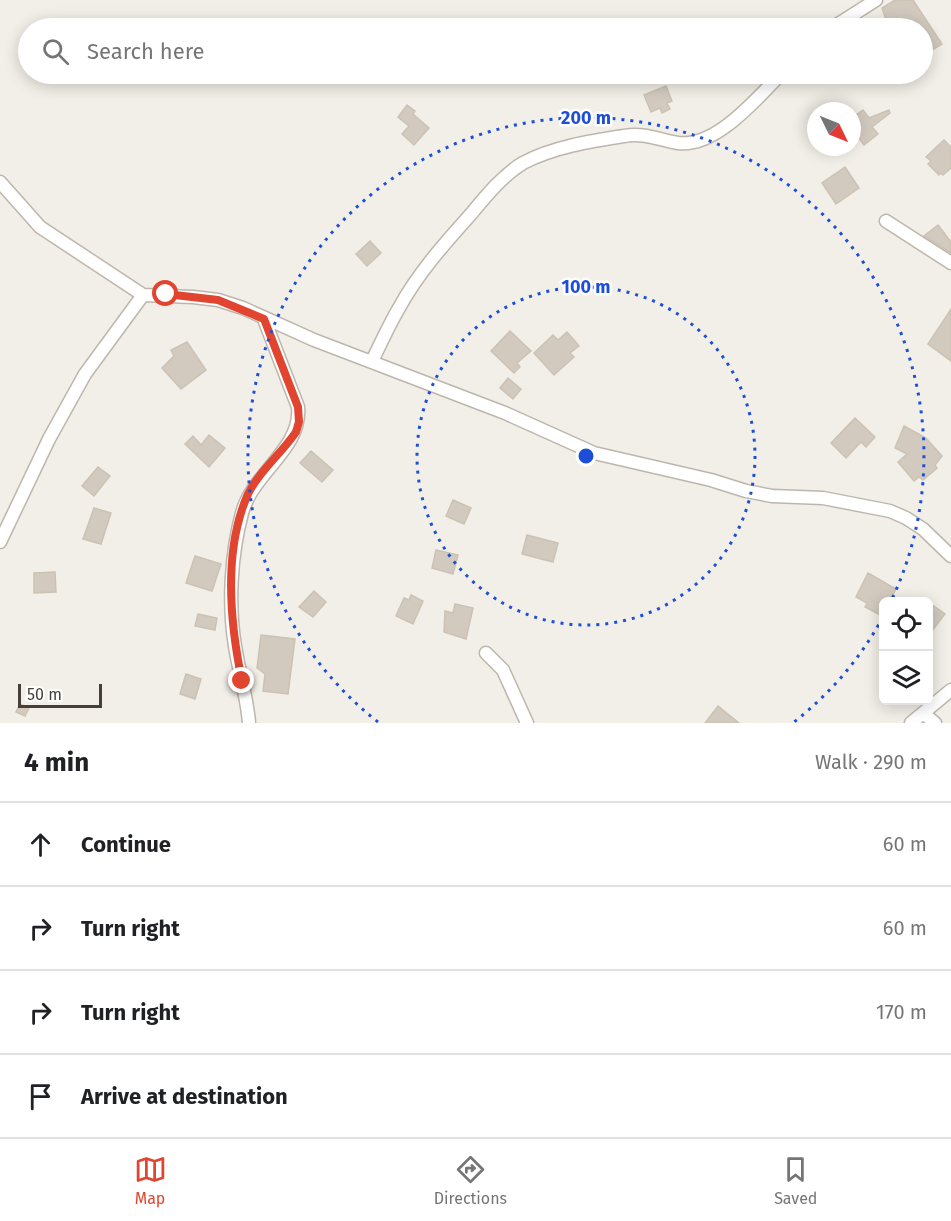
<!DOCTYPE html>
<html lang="en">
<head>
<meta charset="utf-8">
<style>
	body { margin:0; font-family:"Fira Sans",sans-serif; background:#f6f6f6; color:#202124 }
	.controls { position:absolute; right:18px; bottom:18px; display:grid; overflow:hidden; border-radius:9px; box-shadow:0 3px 15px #0003 }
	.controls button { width:54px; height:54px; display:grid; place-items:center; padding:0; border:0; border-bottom:2px solid #e0e0e0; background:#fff; color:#202124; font:30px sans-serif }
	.compass { position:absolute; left:807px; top:102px; width:54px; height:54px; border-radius:50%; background:#fff; box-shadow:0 3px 15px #0003; rotate:133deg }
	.scale { position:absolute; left:18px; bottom:15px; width:84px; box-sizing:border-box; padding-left:6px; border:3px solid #453f38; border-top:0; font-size:16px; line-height:21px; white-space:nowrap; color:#453f38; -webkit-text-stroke:4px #fff; paint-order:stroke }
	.stop { position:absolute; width:18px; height:18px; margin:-14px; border:4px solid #e14530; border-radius:50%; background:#fff }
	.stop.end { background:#e14530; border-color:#fff; box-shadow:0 2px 6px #0008 }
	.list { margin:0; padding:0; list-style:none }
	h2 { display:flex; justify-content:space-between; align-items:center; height:78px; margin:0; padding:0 24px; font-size:26px }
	h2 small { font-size:20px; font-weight:400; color:#757577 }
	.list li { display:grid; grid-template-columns:39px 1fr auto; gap:18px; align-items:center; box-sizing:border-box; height:84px; padding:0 24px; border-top:2px solid #e0e0e0 }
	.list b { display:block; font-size:22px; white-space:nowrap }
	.list em { font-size:20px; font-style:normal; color:#757577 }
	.icon { flex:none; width:33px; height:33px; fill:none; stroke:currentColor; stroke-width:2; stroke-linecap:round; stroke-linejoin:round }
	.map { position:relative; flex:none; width:951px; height:723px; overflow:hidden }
	.search { position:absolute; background:#fff; box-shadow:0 3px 15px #0003; left:18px; right:18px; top:18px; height:66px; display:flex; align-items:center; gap:15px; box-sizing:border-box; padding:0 21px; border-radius:33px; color:#757577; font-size:22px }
	.sheet { height:414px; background:#fff }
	nav { display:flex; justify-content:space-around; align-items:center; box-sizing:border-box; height:84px; border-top:2px solid #e0e0e0; background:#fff; font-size:16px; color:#757577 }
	nav a { display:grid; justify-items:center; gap:3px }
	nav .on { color:#e14530 }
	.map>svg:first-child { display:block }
	.building { fill:#d2cabf; stroke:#ccc2b3; stroke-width:1.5 }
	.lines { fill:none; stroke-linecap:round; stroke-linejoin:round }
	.street-casing { stroke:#bdb6ac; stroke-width:15 }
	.street { stroke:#fff; stroke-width:12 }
	.route { stroke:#e14530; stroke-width:8 }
	.ring { fill:none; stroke:#1d4ed8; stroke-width:3; stroke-dasharray:3 6 }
	.centre { fill:#1d4ed8; stroke:#fff; stroke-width:3 }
	.ring-label { font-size:18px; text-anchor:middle; font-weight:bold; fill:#1d4ed8; stroke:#fff; stroke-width:5; stroke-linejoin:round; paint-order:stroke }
</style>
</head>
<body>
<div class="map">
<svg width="951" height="723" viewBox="0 0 951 723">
	<rect width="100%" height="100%" fill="#f2efe8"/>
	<path class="building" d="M 895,0 L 913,0 L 942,44 L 922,56 L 922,28 L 889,28 L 882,8 Z
		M 666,86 L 672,101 L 667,103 L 670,109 L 662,113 L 660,108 L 651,112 L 644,95 Z
		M 407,105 L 415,111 L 413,114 L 429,128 L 414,145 L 402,134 L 409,126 L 398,117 Z
		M 863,110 L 869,118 L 889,110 L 890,113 L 872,127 L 878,134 L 864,145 L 852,129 L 852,118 Z
		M 944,140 L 951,147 L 951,168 L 943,175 L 941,173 L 939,175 L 928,164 L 931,161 L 926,157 Z
		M 845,167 L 859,188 L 836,204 L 822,183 Z
		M 938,225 L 951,242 L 951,253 L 924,236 Z
		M 370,241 L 381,253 L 367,266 L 356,254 Z
		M 951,309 L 951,361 L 928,344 Z
		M 510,331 L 531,351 L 517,363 L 520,367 L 514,373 L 491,351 Z
		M 567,332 L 579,346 L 570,353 L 574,357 L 554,375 L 534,353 L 553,335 L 558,340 Z
		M 187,342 L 206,370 L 181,389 L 162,368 L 174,356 L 171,350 Z
		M 508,378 L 521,389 L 513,399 L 500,388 Z
		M 855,418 L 875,437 L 866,447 L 861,442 L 846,458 L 831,443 Z
		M 904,426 L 926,438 L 942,456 L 935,465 L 937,468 L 923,480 L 919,477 L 914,481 L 898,462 L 907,454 L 895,448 Z
		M 209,435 L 225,448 L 209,467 L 185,444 L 193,436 L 201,445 Z
		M 311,451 L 333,470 L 322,482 L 300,463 Z
		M 98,467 L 110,476 L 94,496 L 82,486 Z
		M 453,500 L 471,508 L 464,524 L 446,516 Z
		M 94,508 L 111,513 L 101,544 L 83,539 Z
		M 527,535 L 558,543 L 553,562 L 522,554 Z
		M 436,550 L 458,555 L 453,574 L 432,568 Z
		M 195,556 L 221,564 L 212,591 L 186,583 Z
		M 55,572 L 56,592 L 34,593 L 34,573 Z
		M 868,573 L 896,589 L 889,602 L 884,602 L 884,617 L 865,607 L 867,603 L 856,597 Z
		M 314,591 L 326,602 L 313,617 L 299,607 Z
		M 411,595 L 423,601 L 413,624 L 396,616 L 404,598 L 409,600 Z
		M 928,602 L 945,614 L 928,636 Z
		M 455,604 L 473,608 L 466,639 L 444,632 L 445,611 L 453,613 Z
		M 198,614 L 217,618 L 215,630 L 195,626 Z
		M 261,635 L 295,639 L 288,694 L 263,691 L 265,674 L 257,668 Z
		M 186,674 L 201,679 L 195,699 L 180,694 Z
		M 20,704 L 29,708 L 25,716 L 16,712 Z
		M 718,706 L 739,723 L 705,723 Z"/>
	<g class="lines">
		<g class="street-casing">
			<path id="street" d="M 832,28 L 876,0
				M 0,182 L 40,227 L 143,295
				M 886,221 L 951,263
				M 372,361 C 381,343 389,325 399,308 C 418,273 445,243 471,214 C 486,196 503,175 523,163 C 553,147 591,141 624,136 C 644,132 659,140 678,143 C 716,148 757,98 781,74
				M 0,542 L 49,439 L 85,374 L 143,295 L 193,297 L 218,300 L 243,308 L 314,340 L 505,413 L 594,453 L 711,480 L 746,491 L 772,496 L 823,498 L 890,511 L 906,518 L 923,529 L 951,556
				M 486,653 L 503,670 L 527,723
				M 923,713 L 935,723
				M 249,723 C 247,697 239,672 235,646 C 228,604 231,554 242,513 C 253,472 302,449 298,407 L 264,319
				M 911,723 L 951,690"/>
		</g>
		<use href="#street" class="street"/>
	</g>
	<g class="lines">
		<path class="route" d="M 166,294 L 218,300 L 264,319 L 298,407 L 299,422 L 296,432 C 282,453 259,471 248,494 C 223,550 230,623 242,681"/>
	</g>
	<g class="ring">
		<circle cx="586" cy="456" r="169"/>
		<path d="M883 617A338 338 0 0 1 794 722M378 722A338 338 0 1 1 892 599"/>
	</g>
	<circle cx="586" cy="456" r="9" class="centre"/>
	<g class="ring-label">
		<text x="586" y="124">200 m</text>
		<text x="586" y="293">100 m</text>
	</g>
</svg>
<div class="controls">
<button><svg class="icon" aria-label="locate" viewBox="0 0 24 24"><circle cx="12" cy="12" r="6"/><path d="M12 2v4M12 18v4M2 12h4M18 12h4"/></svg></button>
<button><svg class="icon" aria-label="layers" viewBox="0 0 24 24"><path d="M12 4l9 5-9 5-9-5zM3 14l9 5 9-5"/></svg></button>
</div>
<svg class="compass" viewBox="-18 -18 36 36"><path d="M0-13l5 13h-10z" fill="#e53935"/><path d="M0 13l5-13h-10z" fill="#757577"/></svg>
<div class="scale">50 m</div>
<div class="stop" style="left:166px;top:294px"></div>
<div class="stop end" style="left:242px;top:681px"></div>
<div class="search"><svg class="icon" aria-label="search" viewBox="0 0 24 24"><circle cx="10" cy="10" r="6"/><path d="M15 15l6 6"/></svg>Search here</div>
</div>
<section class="sheet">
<h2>4 min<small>Walk · 290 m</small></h2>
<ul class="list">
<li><svg class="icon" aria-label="ahead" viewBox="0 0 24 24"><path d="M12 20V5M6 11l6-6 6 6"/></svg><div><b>Continue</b></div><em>60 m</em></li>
<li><svg class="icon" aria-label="right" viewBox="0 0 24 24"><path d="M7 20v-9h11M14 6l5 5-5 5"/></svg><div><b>Turn right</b></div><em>60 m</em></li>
<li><svg class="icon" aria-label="right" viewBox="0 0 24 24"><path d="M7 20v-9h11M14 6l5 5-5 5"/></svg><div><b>Turn right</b></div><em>170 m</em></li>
<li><svg class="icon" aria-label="arrive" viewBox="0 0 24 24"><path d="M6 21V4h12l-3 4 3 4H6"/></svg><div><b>Arrive at destination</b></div></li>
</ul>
</section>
<nav>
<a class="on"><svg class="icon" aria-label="map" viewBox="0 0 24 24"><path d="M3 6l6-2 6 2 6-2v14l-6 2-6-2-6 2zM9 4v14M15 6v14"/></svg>Map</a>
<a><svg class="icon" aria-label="directions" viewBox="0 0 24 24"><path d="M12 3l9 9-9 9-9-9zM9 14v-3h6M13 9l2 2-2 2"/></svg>Directions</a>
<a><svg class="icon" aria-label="saved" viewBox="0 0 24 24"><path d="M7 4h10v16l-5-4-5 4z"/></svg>Saved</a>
</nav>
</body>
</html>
